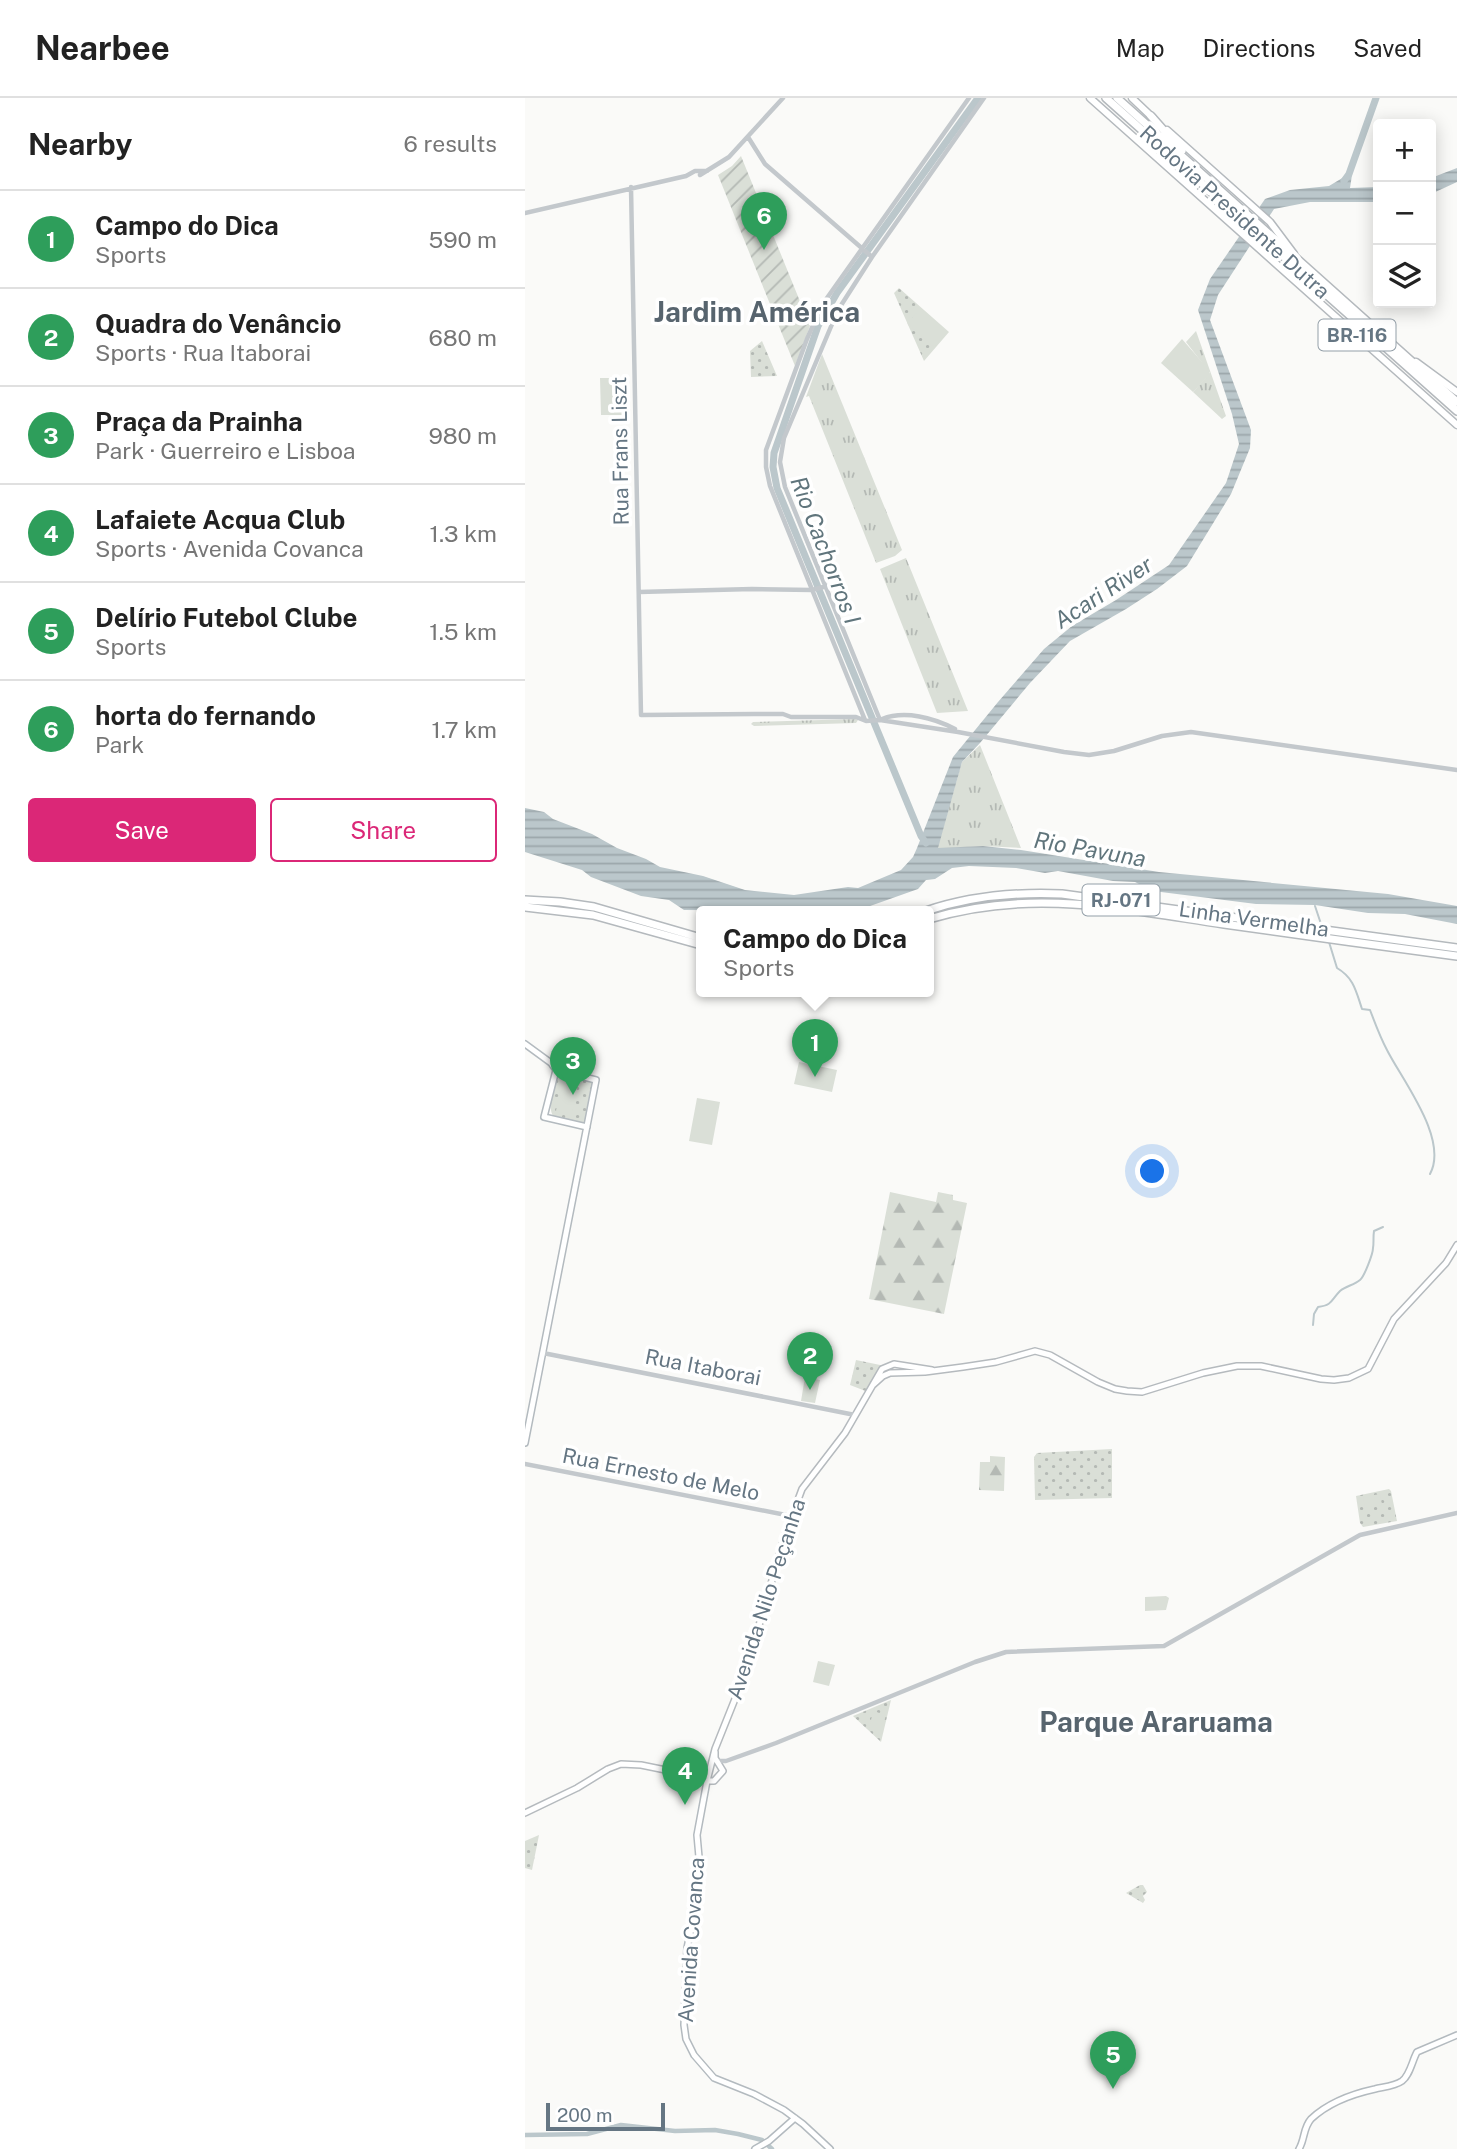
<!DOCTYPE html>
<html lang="en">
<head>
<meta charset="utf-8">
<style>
	body { margin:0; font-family:"Public Sans",sans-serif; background:#f6f6f6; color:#222 }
	.controls { position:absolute; right:21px; top:21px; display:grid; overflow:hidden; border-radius:7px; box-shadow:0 4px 18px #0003 }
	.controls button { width:63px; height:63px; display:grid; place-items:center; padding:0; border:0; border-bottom:2px solid #e0e0e0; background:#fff; color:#222; font:35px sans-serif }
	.scale { position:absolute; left:21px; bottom:18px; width:119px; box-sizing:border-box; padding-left:7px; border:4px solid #657683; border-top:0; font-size:19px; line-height:24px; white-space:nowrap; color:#657683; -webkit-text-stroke:5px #fff; paint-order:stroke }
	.you { position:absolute; left:628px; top:1074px; width:24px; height:24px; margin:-18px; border:5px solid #fff; border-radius:50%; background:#1a73e8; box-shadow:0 0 0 10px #1a73e833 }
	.badge { display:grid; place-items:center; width:46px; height:46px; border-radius:50%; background:#db2777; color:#fff; font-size:23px; font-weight:700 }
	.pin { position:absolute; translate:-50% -58px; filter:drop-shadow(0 2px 4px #0008) }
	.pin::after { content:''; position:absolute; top:37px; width:24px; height:21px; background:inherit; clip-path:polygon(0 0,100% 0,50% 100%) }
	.popup { position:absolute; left:171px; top:808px; width:238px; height:91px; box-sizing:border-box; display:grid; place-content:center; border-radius:7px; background:#fff; filter:drop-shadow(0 2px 5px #0005); font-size:23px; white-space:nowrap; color:#767676 }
	.popup b { font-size:26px; color:#222 }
	.popup::after { content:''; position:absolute; left:50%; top:100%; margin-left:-14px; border:14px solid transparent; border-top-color:#fff }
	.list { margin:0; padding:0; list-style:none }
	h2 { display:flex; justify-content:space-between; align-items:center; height:91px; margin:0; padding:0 28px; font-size:30px }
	h2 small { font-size:23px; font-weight:400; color:#767676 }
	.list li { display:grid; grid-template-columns:46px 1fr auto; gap:21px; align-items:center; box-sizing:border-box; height:98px; padding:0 28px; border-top:2px solid #e0e0e0 }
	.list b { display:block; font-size:26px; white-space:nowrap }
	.list p { margin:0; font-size:23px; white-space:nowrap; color:#767676 }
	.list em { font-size:23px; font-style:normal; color:#767676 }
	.actions { display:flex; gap:14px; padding:21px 28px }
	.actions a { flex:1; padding:16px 0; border:2px solid #db2777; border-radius:7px; text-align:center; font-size:24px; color:#db2777 }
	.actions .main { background:#db2777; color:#fff }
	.icon { flex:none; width:38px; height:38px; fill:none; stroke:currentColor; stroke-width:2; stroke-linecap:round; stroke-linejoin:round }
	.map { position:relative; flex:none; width:932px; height:2051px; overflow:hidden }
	header { display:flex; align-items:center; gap:42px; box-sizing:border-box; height:98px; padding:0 35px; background:#fff; border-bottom:2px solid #e0e0e0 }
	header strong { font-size:33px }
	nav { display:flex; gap:38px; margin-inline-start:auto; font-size:24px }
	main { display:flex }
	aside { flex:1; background:#fff }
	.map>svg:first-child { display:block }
	.grass { fill:url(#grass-tufts) }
	.forest { fill:url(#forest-firs) }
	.park { fill:url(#park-dots) }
	.garden { fill:url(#garden-furrows) }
	.pitch { fill:#dadfd7 }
	.water { fill:url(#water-rules) }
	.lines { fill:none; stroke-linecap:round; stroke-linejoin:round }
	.stream { stroke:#bbc7cb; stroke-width:2 }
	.canal { stroke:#bbc7cb; stroke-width:4.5 }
	.river { stroke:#bbc7cb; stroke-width:7 }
	.secondary-casing { stroke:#b3babf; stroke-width:8 }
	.primary-casing { stroke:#b5babe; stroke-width:8 }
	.trunk-casing { stroke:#b4b9bd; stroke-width:9 }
	.motorway-casing { stroke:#b4b9bd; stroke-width:10 }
	.tertiary { stroke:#c3c8cc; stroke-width:4.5 }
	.secondary { stroke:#fff; stroke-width:5 }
	.primary { stroke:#fff; stroke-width:5 }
	.trunk { stroke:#fff; stroke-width:6 }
	.motorway { stroke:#fff; stroke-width:7 }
	.labels { text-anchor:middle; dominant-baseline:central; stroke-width:7; stroke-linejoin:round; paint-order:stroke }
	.shield { fill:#fff; stroke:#939fa8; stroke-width:2 }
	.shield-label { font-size:19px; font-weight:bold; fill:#657683 }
	.street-label { font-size:21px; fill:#657683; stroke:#fff }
	.water-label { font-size:23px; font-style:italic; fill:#60757c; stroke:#fff }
	.district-label { font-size:28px; font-weight:bold; fill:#57646e; stroke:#fff }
</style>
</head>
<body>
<header>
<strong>Nearbee</strong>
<nav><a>Map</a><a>Directions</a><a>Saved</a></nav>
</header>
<main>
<aside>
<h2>Nearby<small>6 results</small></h2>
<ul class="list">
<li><span class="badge" style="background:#2e9e5b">1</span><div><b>Campo do Dica</b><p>Sports</p></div><em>590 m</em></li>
<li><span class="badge" style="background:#2e9e5b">2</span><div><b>Quadra do Venâncio</b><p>Sports · Rua Itaborai</p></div><em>680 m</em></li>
<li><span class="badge" style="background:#2e9e5b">3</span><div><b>Praça da Prainha</b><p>Park · Guerreiro e Lisboa</p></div><em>980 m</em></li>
<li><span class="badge" style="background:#2e9e5b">4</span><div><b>Lafaiete Acqua Club</b><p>Sports · Avenida Covanca</p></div><em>1.3 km</em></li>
<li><span class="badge" style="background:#2e9e5b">5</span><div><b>Delírio Futebol Clube</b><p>Sports</p></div><em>1.5 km</em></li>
<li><span class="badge" style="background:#2e9e5b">6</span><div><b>horta do fernando</b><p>Park</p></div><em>1.7 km</em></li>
</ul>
<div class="actions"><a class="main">Save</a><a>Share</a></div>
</aside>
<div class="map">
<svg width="932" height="2051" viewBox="0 0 932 2051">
	<defs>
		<pattern id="grass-tufts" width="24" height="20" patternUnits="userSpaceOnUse" patternTransform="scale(1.75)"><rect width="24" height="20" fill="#dadfd7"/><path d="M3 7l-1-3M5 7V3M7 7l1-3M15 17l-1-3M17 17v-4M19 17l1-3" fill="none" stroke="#b4b9b4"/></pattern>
		<pattern id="forest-firs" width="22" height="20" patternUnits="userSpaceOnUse" patternTransform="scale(1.75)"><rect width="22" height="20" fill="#dadfd7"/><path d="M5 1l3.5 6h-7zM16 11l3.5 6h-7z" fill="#b4b9b4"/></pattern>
		<pattern id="park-dots" width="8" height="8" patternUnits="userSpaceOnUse" patternTransform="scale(1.75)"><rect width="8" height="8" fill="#dadfd7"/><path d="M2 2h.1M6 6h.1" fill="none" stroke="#b4b9b4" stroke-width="1.8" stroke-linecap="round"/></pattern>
		<pattern id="garden-furrows" width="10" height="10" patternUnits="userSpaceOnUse" patternTransform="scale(1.75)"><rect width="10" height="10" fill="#dadfd7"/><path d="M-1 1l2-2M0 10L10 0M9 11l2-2" fill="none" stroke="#b4b9b4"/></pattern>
		<pattern id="water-rules" width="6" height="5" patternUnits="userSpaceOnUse" patternTransform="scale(1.75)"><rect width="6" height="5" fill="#bbc7cb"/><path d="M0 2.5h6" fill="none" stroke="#9ca6aa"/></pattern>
	</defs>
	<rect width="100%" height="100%" fill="#fafaf8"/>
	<path class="grass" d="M 671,233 L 701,318 L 697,321 L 668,294 L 685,275 L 661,244 Z
		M 297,256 L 377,452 L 370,458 L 351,465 L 284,298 L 281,299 Z
		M 381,460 L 443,613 L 412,615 L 355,471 Z
		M 331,621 L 333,622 L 331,625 L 229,628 L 226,626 L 228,624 Z
		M 455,647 L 496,750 L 457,748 L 412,751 L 437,664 Z"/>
	<path class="forest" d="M 365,1094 L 411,1104 L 413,1094 L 428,1097 L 428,1102 L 442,1105 L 419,1216 L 344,1201 Z
		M 465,1358 L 480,1359 L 479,1393 L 454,1392 L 455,1364 L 465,1364 Z"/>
	<path class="park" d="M 374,190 L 424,234 L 399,263 L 369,195 Z
		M 237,243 L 252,278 L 226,279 L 225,253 Z
		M 33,975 L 70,983 L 59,1026 L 29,1019 C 21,1010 29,986 33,975 Z
		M 331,1262 L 360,1268 L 343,1294 L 325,1287 Z
		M 587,1351 L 587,1400 L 510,1402 L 509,1359 L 512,1355 Z
		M 864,1391 L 866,1393 L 872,1423 L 838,1429 L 835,1425 L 831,1398 Z
		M 366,1602 L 356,1644 L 328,1618 Z
		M 14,1737 L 7,1772 L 0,1770 L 0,1743 Z
		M 615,1787 L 618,1787 L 622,1794 L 618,1798 L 620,1802 L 618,1805 L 601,1795 Z"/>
	<path class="garden" d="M 216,58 L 285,228 L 270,268 L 193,77 L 207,68 Z"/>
	<path class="pitch" d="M 396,210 L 422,234 L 409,249 L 382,225 Z
		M 657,241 L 684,272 L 685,276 L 668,294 L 636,265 Z
		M 75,280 L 101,280 L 103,317 L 76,317 Z
		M 274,964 L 312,972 L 307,994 L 269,986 Z
		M 37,981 L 53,984 L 47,1016 L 31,1013 Z
		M 172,1000 L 195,1004 L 187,1047 L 164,1043 Z
		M 280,1279 L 295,1282 L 290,1305 L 276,1303 Z
		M 855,1396 L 857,1407 L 840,1410 L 838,1399 Z
		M 641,1498 L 644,1500 L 641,1512 L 620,1513 L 620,1499 Z
		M 293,1563 L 310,1567 L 304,1588 L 288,1584 Z
		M 348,1613 L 361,1617 L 356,1635 L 344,1631 Z"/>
	<path class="water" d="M 932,70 L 932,84 L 906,96 L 906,80 Z
		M 824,76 L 827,77 L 825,90 L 853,89 L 853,104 L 785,104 L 749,111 L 693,197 L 685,222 L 726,332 L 725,350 L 706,396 L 662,468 L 632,491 L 601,511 L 545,543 L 505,585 L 455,645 L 437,664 L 413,750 L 458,748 L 496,752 L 634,774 L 863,796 L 932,808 L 932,826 L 880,816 L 843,815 L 790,807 L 731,806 L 628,793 L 610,784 L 588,783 L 533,773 L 520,775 L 491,770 L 444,768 L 427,770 L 410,781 L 401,782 L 393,791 L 331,813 L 159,812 L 144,802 L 116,798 L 66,779 L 57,772 L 0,754 L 0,710 L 19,714 L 28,721 L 67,736 L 92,750 L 121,761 L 135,769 L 178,778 L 220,792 L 269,797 L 323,789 L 333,790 L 376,772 L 388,759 L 392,750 L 428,659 L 473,604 L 519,551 L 547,528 L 591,502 L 644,467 L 701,385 L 714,346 L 707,316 L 673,212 L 685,181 L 740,101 L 765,92 L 804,88 Z"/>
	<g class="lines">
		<path class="stream" d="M 790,808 L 797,829
			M 804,844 L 812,870 C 829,880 831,893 837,911 L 845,912 C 850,925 855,939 862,952 C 877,982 924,1041 905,1076
			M 788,1227 L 789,1216 L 793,1209 C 808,1207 806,1202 815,1193 C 821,1188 829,1187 835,1182 C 839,1179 848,1156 848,1150 C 849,1145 848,1139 849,1133 L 858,1129"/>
		<path class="canal" d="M 0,2037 L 62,2036 L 96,2027 L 150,2033 L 190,2032 L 213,2036 L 237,2042 L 247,2051"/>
		<path class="river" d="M 819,83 L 824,76 L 851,0
			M 401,745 L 396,738 L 252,390 L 248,369 L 249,355 L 293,228 L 312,195 L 453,0"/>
		<g class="secondary-casing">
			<path id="secondary" d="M 0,946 L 26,965 L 31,972
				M 31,972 L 19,1019 L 62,1029
				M 0,1345 L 71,982 L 31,972
				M 182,1683 L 172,1737 L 175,1770 L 174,1792 L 162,1850 L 159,1927 L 161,1941 L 169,1957 L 189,1980 L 229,1996 L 259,2012 L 278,2026 L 305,2051
				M 230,2051 L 244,2043 L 270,2020
				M 774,2051 C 780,2041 778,2030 786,2021 C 804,2004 827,1996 850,1991 C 858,1989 870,1988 877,1983 C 885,1977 887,1963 892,1954 L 932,1937"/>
		</g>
		<g class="primary-casing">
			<path id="primary" d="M 348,1287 L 358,1278 L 365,1275 L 400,1274 L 438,1269 L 471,1264 L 510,1253 L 525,1257 L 573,1284 L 590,1291 L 602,1293 L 617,1294 L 678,1275 L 712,1268 L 736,1268 L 796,1281 L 809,1282 L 824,1280 L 843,1271 L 869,1221 L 921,1165 L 932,1147
				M 182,1683 L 190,1651 L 220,1576 L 260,1437 L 277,1391 L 320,1335 L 357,1271 L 369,1266 L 407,1272
				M 0,1715 L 52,1690 L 83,1671 L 96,1666 L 116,1667 L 165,1677 L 182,1683 L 189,1683 L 198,1673 L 190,1660 L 190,1654"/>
		</g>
		<g class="trunk-casing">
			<path id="trunk" d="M 565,0 L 932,327
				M 607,0 L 628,20
				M 642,32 L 745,124 L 769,156
				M 891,264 L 932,294"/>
		</g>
		<g class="motorway-casing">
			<path id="motorway" d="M 581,0 L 932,313
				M 592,0 L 932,304
				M 626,18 L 657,53
				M 0,802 L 35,804 L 69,809 L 176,840
				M 0,809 L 68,817 L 176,847
				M 401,813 C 445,798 491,794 537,796 L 932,850
				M 404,821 C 506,790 597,811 699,826 C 777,837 854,848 932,858"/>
		</g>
		<path class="tertiary" d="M 223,39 L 240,66 L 347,159
			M 175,77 L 204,59 L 258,0
			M 106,89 L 116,617 L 229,616 L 258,616 L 266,619 L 331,619 L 341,623 L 355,622 L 433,634 L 539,654 L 564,657 L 589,653 L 637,638 L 666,634 L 932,672
			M 0,115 L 161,78 L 170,73 L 182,73
			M 114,494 L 227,491 L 287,492 L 302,488
			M 357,621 C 380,612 409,620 430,631
			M 340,622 L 245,388 L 241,369 L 241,352 L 282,241 L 297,207 L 444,0
			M 355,622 L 260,389 L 255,364 L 259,340 L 313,212 L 347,159 L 459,0
			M 18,1255 L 330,1317
			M 0,1366 L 266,1418
			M 190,1663 L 201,1663 L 251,1645 L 450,1564 L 481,1554 L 639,1548 L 835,1437 L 932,1415"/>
		<use href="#secondary" class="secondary"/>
		<use href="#primary" class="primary"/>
		<use href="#trunk" class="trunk"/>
		<use href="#motorway" class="motorway"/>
	</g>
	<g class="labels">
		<g class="shield">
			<rect x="793.5" y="221.5" width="77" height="31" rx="5"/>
			<rect x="557.5" y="786.5" width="77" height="31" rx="5"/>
		</g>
		<g class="shield-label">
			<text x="832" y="237">BR-116</text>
			<text x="596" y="802">RJ-071</text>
		</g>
		<g class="street-label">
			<text transform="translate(710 114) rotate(42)">Rodovia Presidente Dutra</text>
			<text transform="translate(95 353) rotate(-91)">Rua Frans Liszt</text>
			<text transform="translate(729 821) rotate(8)">Linha Vermelha</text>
			<text transform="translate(178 1269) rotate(11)">Rua Itaborai</text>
			<text transform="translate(136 1376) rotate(11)">Rua Ernesto de Melo</text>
			<text transform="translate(241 1501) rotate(-72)">Avenida Nilo Peçanha</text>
			<text transform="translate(166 1842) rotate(-86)">Avenida Covanca</text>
		</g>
		<g class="water-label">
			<text transform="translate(301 452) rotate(69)">Rio Cachorros I</text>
			<text transform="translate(578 494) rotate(-33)">Acari River</text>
			<text transform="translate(565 751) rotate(10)">Rio Pavuna</text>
		</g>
		<g class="district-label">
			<text x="232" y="213">Jardim América</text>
			<text x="631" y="1623">Parque Araruama</text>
		</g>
	</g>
</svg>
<div class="controls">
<button>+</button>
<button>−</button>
<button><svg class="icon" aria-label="layers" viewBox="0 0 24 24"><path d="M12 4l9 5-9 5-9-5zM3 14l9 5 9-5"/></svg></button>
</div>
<div class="scale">200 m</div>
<div class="you"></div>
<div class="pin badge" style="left:290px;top:979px;background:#2e9e5b">1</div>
<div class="popup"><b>Campo do Dica</b>Sports</div>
<div class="pin badge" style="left:285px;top:1292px;background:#2e9e5b">2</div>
<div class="pin badge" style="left:48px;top:997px;background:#2e9e5b">3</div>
<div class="pin badge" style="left:160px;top:1707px;background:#2e9e5b">4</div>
<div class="pin badge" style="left:588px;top:1991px;background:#2e9e5b">5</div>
<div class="pin badge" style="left:239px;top:152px;background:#2e9e5b">6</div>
</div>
</main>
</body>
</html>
